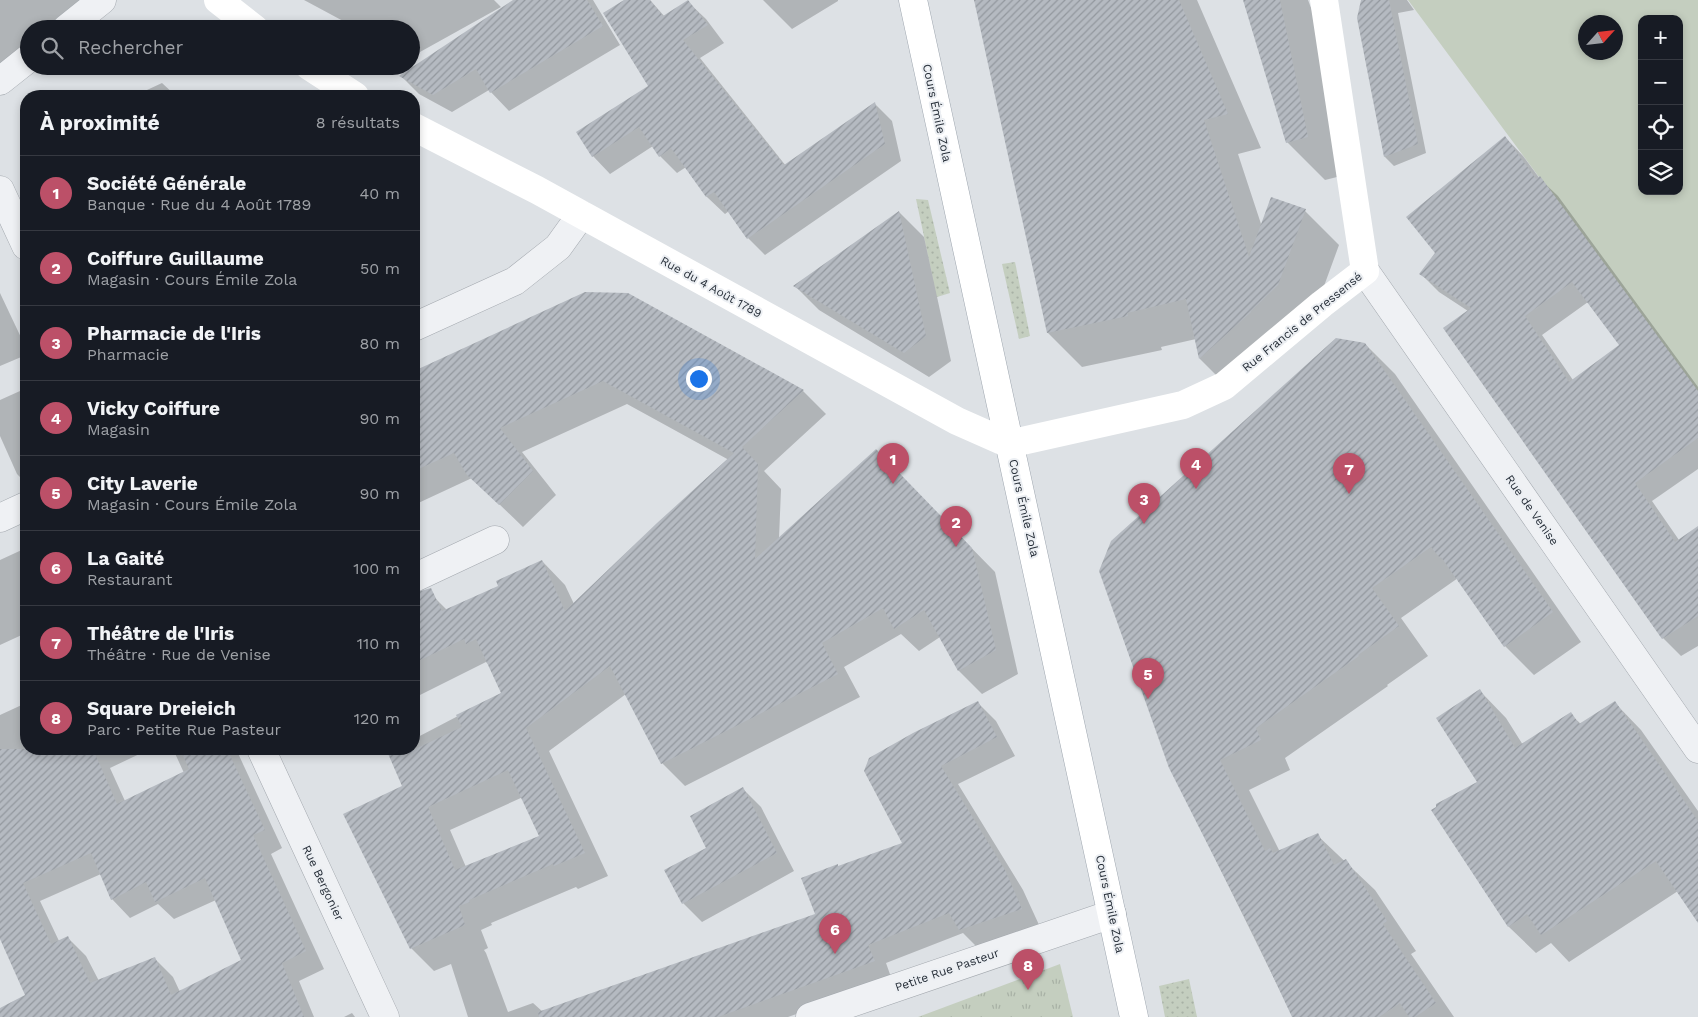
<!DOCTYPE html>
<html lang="fr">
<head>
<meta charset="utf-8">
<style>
	body { margin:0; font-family:"Work Sans",sans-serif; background:#20242c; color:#f1f3f6 }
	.controls { position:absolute; right:15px; top:15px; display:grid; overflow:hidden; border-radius:10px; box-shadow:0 2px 8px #0003 }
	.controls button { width:45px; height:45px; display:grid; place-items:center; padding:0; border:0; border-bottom:1px solid #363941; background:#171b24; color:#f1f3f6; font:25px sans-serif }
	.compass { position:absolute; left:1578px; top:15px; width:45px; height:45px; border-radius:50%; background:#171b24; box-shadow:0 2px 8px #0003; rotate:63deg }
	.you { position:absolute; left:698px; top:378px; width:18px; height:18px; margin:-12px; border:4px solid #fff; border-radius:50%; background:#1a73e8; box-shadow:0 0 0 8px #1a73e833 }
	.badge { display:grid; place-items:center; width:32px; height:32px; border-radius:50%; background:#bc5068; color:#fff; font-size:16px; font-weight:700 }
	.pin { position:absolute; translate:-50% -41px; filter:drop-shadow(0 1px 2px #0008) }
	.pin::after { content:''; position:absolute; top:26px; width:18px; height:15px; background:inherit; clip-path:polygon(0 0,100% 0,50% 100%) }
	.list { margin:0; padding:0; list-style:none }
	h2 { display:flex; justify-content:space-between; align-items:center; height:65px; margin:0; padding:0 20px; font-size:21px }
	h2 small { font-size:16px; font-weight:400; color:#9ea1a6 }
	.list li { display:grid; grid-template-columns:32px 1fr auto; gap:15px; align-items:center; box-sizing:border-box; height:75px; padding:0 20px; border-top:1px solid #363941 }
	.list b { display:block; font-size:19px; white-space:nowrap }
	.list p { margin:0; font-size:16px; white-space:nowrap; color:#9ea1a6 }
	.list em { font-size:16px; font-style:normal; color:#9ea1a6 }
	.icon { flex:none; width:28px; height:28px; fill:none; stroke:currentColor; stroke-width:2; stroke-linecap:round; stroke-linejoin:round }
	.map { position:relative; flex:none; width:1698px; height:1017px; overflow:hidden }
	.search { position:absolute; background:#171b24; box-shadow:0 2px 8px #0003; left:20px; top:20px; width:400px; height:55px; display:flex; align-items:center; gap:12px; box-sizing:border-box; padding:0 18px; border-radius:28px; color:#9ea1a6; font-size:19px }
	.panel { position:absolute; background:#171b24; box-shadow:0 2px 8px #0003; left:20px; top:90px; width:400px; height:665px; border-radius:20px }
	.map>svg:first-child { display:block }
	.grass { fill:url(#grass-tufts) }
	.garden { fill:url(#garden-dots) }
	.pitch { fill:#c4cebf; fill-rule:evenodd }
	.shadow { fill:#0003; fill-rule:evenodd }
	.building { fill:url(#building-hatch); fill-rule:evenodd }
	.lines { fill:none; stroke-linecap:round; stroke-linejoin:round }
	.street-casing { stroke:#a3a8ae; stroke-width:29 }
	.primary-casing { stroke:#9ea6af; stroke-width:29 }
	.street { stroke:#eff1f4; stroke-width:28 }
	.secondary { stroke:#fff; stroke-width:28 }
	.primary { stroke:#fff; stroke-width:28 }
	.labels { text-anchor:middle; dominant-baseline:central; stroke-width:4; stroke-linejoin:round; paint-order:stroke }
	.street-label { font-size:12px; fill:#28303a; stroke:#eceff3 }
</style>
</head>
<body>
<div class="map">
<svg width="1698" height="1017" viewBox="0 0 1698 1017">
	<defs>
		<pattern id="grass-tufts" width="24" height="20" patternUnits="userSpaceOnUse" patternTransform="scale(1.25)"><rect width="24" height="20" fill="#c4cebf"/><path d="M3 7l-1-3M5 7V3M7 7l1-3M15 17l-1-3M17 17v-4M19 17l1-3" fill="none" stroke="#a8b1a5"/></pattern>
		<pattern id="garden-dots" width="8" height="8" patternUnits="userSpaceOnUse" patternTransform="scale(1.25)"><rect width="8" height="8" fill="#c4cebf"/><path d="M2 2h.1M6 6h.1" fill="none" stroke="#a8b1a5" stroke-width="1.8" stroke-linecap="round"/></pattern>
		<pattern id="building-hatch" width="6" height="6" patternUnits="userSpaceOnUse" patternTransform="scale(1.25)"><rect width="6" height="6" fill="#b5bac1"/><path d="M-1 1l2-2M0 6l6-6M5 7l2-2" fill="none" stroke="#93989e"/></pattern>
	</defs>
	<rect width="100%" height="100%" fill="#dde1e5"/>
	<path class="grass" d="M 1060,964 L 1073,1017 L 918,1017 Z"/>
	<path class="garden" d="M 916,199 L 928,200 L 950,293 L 937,297 Z
		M 1015,262 L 1030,336 L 1019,339 L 1002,264 Z
		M 1189,979 L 1197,1017 L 1165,1017 L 1159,986 Z"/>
	<path class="pitch" d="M 1408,0 L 1698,0 L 1698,392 ZM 1642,19 L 1679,19 L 1679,191 L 1642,191 ZM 1586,22 L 1616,22 L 1616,52 L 1586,52 Z"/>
	<path class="shadow" d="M 0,0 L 83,0 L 46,29 L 29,29 L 29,42 L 0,64 Z
		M 304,0 L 494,0 L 501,7 L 411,57 L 411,29 L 358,29 Z
		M 515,0 L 593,0 L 620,45 L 509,111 L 489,90 L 452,112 L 419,94 L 401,76 Z
		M 626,0 L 650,0 L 665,17 L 688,2 L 706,19 L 724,43 L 700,58 L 786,166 L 875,104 L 892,121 L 901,161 L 765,255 L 748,238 L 729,211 L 725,214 L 707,197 L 686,167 L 677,173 L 660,156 L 653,146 L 610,174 L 593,156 L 650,86 Z
		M 763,0 L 838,0 L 838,1 L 792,29 Z
		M 975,0 L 1197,0 L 1261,148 L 1238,154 L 1262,227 L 1305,211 L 1339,245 L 1312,319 L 1234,393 L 1200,359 L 1196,339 L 1161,347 L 1162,350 L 1082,367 L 1048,333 Z
		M 1245,0 L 1308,0 L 1316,21 L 1345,175 L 1325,180 L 1287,142 Z
		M 1362,0 L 1407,0 L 1414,10 L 1398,13 L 1426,153 L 1394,166 L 1385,157 Z
		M 162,83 L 176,96 L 134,96 Z
		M 1505,137 L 1523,156 L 1540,179 L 1558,196 L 1698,387 L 1698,469 L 1652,501 L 1679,540 L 1698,527 L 1698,646 L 1681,656 L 1663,638 L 1468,311 L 1439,292 L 1421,274 L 1436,253 ZM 1588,302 L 1621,345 L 1573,380 L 1542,335 Z
		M 899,212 L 924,237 L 951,361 L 929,377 L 819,310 L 795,286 Z
		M 0,293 L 26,348 L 26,355 L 0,366 Z
		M 585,293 L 803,391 L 826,414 L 764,471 L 781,489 L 779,539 L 899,474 L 995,572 L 1018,674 L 982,694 L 959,671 L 940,637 L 919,651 L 901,634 L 844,667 L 860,697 L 685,786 L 662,763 L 626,694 L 549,751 L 608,876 L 578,889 L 576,887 L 491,923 L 492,925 L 481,930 L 488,948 L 484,950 L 486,953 L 508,1012 L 533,1003 L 543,1012 L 817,915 L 839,867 L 904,843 L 865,771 L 977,702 L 996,721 L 1015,756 L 958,784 L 1023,890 L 1040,927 L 978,948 L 963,933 L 886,963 L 892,980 L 788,1017 L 468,1017 L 451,964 L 434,971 L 411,948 L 404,787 L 388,751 L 394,749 L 414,749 L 414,739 L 502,693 L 490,666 L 486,662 L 414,698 L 414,607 L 434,597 L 447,610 L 500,586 L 542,561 L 565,585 L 574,604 L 729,460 L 627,404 L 522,452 L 556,495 L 523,527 L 472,478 L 414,505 L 414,415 L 425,409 L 414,390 L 414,372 ZM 523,797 L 541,836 L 466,867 L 450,830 Z
		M 1365,344 L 1395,374 L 1581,642 L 1534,675 L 1505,646 L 1458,578 L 1401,618 L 1428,656 L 1387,685 L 1388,686 L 1285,758 L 1290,770 L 1249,790 L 1280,852 L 1317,835 L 1375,890 L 1416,951 L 1411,954 L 1454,1017 L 1293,1017 L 1170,767 Z
		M 20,391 L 26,397 L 26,483 L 17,474 L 0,436 L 0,400 Z
		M 26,548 L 26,633 L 0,645 L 0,560 Z
		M 1480,691 L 1506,718 L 1523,745 L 1570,714 L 1581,724 L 1615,703 L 1641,730 L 1698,811 L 1698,920 L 1678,891 L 1569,962 L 1551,943 L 1536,953 L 1509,927 L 1432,810 L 1479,782 Z
		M 26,703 L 26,749 L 150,749 L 110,768 L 125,801 L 184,773 L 173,749 L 236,749 L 282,848 L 271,854 L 324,969 L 299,981 L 314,1017 L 38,1017 L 0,936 L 0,715 ZM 101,874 L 112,899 L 130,918 L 158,904 L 174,919 L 216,900 L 242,960 L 180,992 L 173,977 L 155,959 L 99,981 L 86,956 L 67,937 L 59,941 L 40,901 Z
		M 353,749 L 373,749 L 359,755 Z
		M 743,789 L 761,807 L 794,871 L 702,922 L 683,903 L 666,870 L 708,849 Z
		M 352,1013 L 355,1017 L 344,1017 Z"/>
	<path class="building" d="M 513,0 L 587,0 L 603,26 L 490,93 L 476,69 L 433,95 L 399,76 Z
		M 624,0 L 650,0 L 663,16 L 688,0 L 708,25 L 683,40 L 784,165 L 875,102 L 885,144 L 747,239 L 714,192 L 706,197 L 671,148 L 659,157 L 639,127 L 592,157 L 576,132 L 648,86 L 603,13 Z
		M 974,0 L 1179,0 L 1228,114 L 1204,120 L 1249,257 L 1271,197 L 1306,209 L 1278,285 L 1251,311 L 1251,312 L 1199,359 L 1186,299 L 1127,313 L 1128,316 L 1047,333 Z
		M 1243,0 L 1280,0 L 1308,137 L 1286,143 Z
		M 1361,0 L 1389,0 L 1418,144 L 1384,157 L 1357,18 Z
		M 1505,136 L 1536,179 L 1540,176 L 1698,391 L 1698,438 L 1635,483 L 1675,542 L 1698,526 L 1698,616 L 1662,639 L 1443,328 L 1471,308 L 1419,274 L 1435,253 L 1406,217 ZM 1572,282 L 1619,345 L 1569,382 L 1525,316 Z
		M 899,211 L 926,336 L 904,353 L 793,286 Z
		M 585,292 L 628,293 L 804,390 L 742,447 L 758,464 L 755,559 L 876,449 L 972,548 L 996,650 L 958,671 L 924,610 L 894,629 L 883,608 L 822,643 L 838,674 L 661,764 L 610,666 L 526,728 L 585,853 L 554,866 L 553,864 L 469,900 L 470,902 L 459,906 L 465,925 L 410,949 L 343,814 L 402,786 L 386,749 L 415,749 L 462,727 L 456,715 L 501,693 L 476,639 L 466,644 L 464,639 L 414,663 L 414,593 L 431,588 L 442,611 L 498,586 L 496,581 L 542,560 L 565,611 L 657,523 L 734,453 L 603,381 L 500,428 L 533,471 L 499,505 L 467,475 L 454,453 L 414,471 L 414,371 ZM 508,770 L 539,836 L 455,870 L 428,807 Z
		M 1336,338 L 1365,343 L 1553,612 L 1504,647 L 1441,557 L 1440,558 L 1431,547 L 1372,588 L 1399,626 L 1358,655 L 1359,656 L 1256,728 L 1261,740 L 1220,760 L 1265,851 L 1270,848 L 1273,853 L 1318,833 L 1334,865 L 1346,859 L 1387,921 L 1383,924 L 1436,1003 L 1415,1017 L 1409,1017 L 1400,1003 L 1379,1017 L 1292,1017 L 1256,940 L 1169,768 L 1099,571 L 1111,541 Z
		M 1480,689 L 1515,748 L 1571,712 L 1579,724 L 1615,701 L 1698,821 L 1698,923 L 1656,861 L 1541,935 L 1527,914 L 1508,927 L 1431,810 L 1436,807 L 1436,804 L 1477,782 L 1436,718 Z
		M 978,701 L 997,737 L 941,766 L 1005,870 L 1022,909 L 959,930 L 949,913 L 868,945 L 875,961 L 718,1017 L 539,1017 L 538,1012 L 815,914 L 801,878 L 838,864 L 838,866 L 902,843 L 864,771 L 869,758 L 913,733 Z
		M 0,749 L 93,749 L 117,804 L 189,769 L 180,749 L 227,749 L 265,830 L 253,835 L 306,951 L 282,963 L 304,1017 L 0,1017 L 0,1008 L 25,995 L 0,939 ZM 91,853 L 111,900 L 146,882 L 155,902 L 205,878 L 241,960 L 171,995 L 155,957 L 90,983 L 68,936 L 51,944 L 23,883 Z
		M 743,787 L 777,853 L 682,904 L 664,870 L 706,848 L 690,816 Z"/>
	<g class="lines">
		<g class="street-casing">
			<path id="street" d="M 66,29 L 102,0
				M 0,81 L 29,58
				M 0,190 L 26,246
				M 1365,271 L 1698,749
				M 414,327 L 515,281 L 558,247 L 581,215
				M 0,518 L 26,506
				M 414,578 L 495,540
				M 261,749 L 385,1017
				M 810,1017 L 1112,914"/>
		</g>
		<g class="primary-casing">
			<path id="primary" d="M 913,0 L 1134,1017"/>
		</g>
		<use href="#street" class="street"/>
		<path class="secondary" d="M 218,0 L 255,29
			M 309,66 L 355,96
			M 414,127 L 537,190 L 957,421 L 1009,444 L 1183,405 L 1224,386 L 1322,304 L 1365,271 L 1324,0"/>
		<use href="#primary" class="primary"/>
	</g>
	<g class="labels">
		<g class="street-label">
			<text transform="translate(937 113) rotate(78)">Cours Émile Zola</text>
			<text transform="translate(711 287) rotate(29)">Rue du 4 Août 1789</text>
			<text transform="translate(1302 322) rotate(-39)">Rue Francis de Pressensé</text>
			<text transform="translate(1024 508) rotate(77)">Cours Émile Zola</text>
			<text transform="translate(1532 510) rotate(55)">Rue de Venise</text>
			<text transform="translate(323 883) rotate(65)">Rue Bergonier</text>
			<text transform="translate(1110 904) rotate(78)">Cours Émile Zola</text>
			<text transform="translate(947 970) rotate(-19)">Petite Rue Pasteur</text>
		</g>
	</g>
</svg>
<div class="controls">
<button>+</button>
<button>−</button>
<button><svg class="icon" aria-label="locate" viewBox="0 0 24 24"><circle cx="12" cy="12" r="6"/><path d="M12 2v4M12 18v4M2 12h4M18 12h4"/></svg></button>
<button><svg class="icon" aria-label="layers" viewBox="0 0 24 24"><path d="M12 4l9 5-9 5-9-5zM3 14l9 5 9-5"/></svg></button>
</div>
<svg class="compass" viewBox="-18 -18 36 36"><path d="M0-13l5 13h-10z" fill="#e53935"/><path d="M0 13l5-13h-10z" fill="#9ea1a6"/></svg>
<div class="you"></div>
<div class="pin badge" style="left:893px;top:484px">1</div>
<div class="pin badge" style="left:956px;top:547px">2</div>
<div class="pin badge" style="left:1144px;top:524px">3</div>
<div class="pin badge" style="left:1196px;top:489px">4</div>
<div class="pin badge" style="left:1148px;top:699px">5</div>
<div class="pin badge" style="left:835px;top:954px">6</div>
<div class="pin badge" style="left:1349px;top:494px">7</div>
<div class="pin badge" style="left:1028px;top:990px">8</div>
<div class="search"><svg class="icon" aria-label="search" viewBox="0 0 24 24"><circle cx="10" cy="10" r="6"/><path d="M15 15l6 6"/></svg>Rechercher</div>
<section class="panel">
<h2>À proximité<small>8 résultats</small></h2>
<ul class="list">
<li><span class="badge">1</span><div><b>Société Générale</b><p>Banque · Rue du 4 Août 1789</p></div><em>40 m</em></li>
<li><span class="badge">2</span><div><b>Coiffure Guillaume</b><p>Magasin · Cours Émile Zola</p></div><em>50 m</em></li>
<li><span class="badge">3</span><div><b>Pharmacie de l'Iris</b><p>Pharmacie</p></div><em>80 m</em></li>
<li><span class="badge">4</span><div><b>Vicky Coiffure</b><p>Magasin</p></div><em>90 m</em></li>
<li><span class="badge">5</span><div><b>City Laverie</b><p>Magasin · Cours Émile Zola</p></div><em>90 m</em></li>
<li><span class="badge">6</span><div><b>La Gaité</b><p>Restaurant</p></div><em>100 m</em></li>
<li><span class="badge">7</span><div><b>Théâtre de l'Iris</b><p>Théâtre · Rue de Venise</p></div><em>110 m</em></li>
<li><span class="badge">8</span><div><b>Square Dreieich</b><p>Parc · Petite Rue Pasteur</p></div><em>120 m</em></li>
</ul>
</section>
</div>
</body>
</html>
